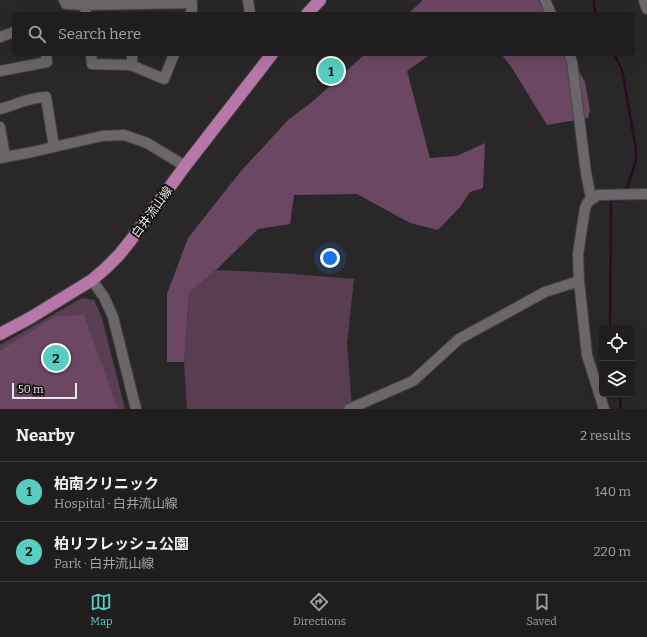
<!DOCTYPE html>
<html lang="en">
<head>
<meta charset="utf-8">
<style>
	body { margin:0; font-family:Bitter,"Noto Sans JP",serif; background:#2d2a2c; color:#f1f3f6 }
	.controls { position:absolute; right:12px; bottom:12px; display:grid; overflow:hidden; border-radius:6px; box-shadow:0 4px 16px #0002 }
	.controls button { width:36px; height:36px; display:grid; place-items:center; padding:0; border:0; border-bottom:1px solid #3d3b3d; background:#201d1f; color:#f1f3f6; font:20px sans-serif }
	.scale { position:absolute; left:12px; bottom:10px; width:65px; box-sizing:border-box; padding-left:4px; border:2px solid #e9e7e9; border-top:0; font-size:11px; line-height:14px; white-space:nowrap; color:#e9e7e9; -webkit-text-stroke:3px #121011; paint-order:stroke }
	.you { position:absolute; left:330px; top:258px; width:14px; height:14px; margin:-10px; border:3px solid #fff; border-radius:50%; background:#1a73e8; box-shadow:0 0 0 6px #1a73e833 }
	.badge { display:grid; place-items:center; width:26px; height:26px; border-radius:50%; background:#57cec1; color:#111; font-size:13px; font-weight:700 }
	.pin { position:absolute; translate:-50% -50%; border:2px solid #fff; box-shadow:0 1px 4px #0006 }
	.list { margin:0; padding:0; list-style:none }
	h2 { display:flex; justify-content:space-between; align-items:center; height:52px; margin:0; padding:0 16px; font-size:17px }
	h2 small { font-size:13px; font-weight:400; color:#a2a2a4 }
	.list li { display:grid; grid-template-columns:26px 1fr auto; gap:12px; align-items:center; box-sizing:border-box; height:60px; padding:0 16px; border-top:1px solid #3d3b3d }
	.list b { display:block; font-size:15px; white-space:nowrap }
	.list p { margin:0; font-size:13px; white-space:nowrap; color:#a2a2a4 }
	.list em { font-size:13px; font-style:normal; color:#a2a2a4 }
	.icon { flex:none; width:22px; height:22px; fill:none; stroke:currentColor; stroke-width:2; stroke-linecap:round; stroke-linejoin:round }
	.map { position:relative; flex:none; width:647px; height:409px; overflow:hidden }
	.search { position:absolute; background:#201d1f; box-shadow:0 4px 16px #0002; left:12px; right:12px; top:12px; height:44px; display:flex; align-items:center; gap:10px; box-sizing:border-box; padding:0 14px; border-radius:6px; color:#a2a2a4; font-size:15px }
	.sheet { height:172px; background:#201d1f }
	nav { display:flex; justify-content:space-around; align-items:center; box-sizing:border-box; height:56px; border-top:1px solid #3d3b3d; background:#201d1f; font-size:11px; color:#a2a2a4 }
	nav a { display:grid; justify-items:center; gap:2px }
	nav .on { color:#57cec1 }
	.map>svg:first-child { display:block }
	.green { fill:#593e52 }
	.forest { fill:#6c4763 }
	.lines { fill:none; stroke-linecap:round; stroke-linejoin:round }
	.stream { stroke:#2a0a24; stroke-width:2.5 }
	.minor-casing { stroke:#464446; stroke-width:12 }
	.major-casing { stroke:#464446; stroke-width:14 }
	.minor { stroke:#6a6669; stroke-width:10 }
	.major { stroke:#b877a9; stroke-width:12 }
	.labels { text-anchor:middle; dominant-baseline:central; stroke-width:4; stroke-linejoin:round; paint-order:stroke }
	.street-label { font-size:12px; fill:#e9e7e9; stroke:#121011 }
</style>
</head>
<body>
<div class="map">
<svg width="647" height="409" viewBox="0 0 647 409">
	<rect width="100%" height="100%" fill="#2a2729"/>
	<path class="green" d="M 216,270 L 281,273 L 354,279 L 347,344 L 352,407 L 348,409 L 187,409 L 184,362 L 189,293 Z
		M 82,298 L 94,300 L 102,318 L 125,409 L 0,409 L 0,345 Z"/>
	<path class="forest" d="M 423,0 L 538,0 L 546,14 L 408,14 Z
		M 365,54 L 431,54 L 407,71 L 430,158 L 457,156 L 485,143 L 483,188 L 470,192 L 460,207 L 438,230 L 410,223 L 357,194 L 294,195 L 290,224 L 258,229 L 216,270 L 189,293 L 184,362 L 167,362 L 167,294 L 188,238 L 241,171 L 288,120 L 312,102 Z
		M 501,54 L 569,54 L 585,82 L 590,110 L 588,118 L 547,125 L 512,68 Z
		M 84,315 L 118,409 L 0,409 L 0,351 L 56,316 Z"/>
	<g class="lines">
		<path class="stream" d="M 594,0 L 594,7 L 597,14
			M 614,54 L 622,70 L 636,149 L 636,161 L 626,191
			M 610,328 L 611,200 L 623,200 L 624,198
			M 619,394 L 621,409"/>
		<g class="minor-casing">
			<path id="minor" d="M 64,0 L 66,4 L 85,5
				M 248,0 L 250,14
				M 545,0 L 551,14
				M 644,0 L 647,9
				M 86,14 L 85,5 L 192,3 L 192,10 L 190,14
				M 0,37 L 14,32
				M 91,54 L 92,64 L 131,65 L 164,79 L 174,54
				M 132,54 L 132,66
				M 569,54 L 572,62 L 586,173 L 591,198
				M 0,71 L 47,62 L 46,54
				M 0,109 C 16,105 29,97 46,97 L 54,147
				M 0,127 L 5,157
				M 0,158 L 32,152 L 102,136 L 124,135 L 147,143 L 185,166
				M 92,280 L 104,297 L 113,317 L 136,409
				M 349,409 L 413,381 L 459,339 L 545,292 L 579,281
				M 604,409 L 587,355 L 579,281 L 578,254 L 585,208 L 588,202 L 598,195 L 647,194"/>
		</g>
		<g class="major-casing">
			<path id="major" d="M 307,14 L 320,0
				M 0,334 L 30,318 L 92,280 L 106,268 L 119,255 L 131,240 L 185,166 L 272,54"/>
		</g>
		<use href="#minor" class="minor"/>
		<use href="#major" class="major"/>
	</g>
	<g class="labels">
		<g class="street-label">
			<text transform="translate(152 212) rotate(-54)">白井流山線</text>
		</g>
	</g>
</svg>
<div class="controls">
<button><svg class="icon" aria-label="locate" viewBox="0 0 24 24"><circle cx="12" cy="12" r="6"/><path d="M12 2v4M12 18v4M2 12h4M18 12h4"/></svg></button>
<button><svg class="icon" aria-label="layers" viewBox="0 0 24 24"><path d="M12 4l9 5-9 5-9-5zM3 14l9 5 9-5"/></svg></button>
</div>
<div class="scale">50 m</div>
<div class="you"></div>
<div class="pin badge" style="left:331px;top:71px">1</div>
<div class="pin badge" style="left:56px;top:358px">2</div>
<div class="search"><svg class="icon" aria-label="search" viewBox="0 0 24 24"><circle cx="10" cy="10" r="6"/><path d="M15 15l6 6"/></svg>Search here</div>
</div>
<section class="sheet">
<h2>Nearby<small>2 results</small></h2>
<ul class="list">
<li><span class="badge">1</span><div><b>柏南クリニック</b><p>Hospital · 白井流山線</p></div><em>140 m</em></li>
<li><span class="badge">2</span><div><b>柏リフレッシュ公園</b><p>Park · 白井流山線</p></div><em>220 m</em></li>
</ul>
</section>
<nav>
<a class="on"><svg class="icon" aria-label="map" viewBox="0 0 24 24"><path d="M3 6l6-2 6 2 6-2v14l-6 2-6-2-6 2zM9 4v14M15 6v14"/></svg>Map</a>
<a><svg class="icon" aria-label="directions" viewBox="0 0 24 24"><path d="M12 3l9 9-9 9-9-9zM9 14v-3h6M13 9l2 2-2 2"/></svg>Directions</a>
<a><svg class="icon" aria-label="saved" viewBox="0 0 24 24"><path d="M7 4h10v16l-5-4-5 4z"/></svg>Saved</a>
</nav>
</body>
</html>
